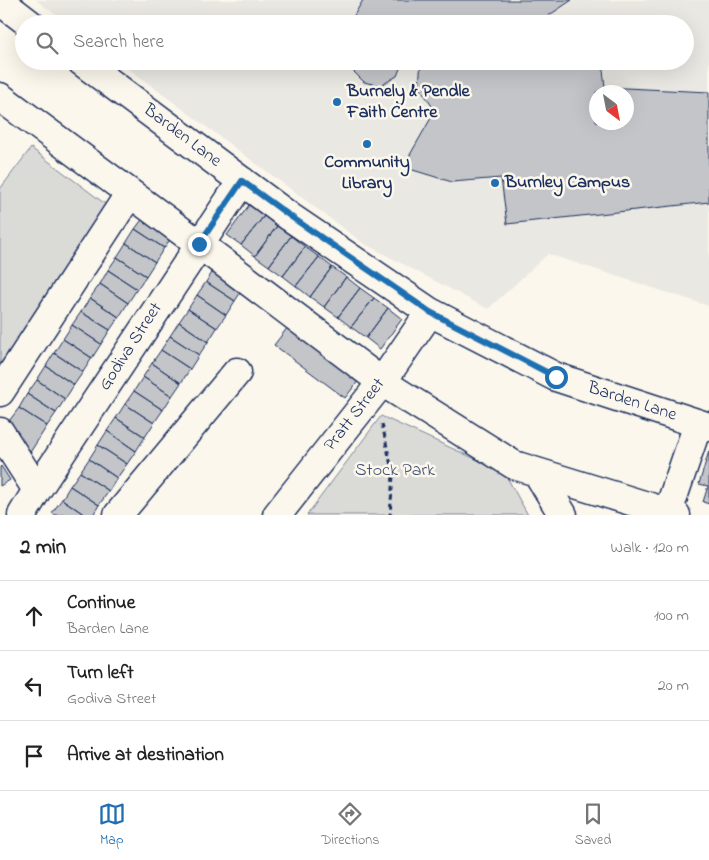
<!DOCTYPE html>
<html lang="en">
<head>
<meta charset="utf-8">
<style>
	body { margin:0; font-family:"Indie Flower",sans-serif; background:#f2f2f2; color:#222 }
	.compass { position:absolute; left:589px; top:85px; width:45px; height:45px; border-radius:50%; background:#fff; box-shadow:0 5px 20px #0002; rotate:148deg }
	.stop { position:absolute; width:15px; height:15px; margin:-11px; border:4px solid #1f6fb2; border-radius:50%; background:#fff }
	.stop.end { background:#1f6fb2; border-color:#fff; box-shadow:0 1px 5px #0008 }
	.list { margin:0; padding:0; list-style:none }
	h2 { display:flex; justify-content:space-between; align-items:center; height:65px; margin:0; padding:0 20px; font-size:21px }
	h2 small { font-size:16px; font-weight:400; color:#767676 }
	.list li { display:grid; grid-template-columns:32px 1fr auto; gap:15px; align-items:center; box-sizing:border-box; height:70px; padding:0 20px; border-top:1px solid #e0e0e0 }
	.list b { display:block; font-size:19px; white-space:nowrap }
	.list p { margin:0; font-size:16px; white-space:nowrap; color:#767676 }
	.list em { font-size:16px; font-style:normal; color:#767676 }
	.icon { flex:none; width:28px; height:28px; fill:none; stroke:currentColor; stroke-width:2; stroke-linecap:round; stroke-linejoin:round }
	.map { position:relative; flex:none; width:709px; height:515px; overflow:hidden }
	.search { position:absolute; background:#fff; box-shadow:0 5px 20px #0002; left:15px; right:15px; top:15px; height:55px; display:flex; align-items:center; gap:12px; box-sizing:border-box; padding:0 18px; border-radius:28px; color:#767676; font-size:19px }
	.sheet { height:275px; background:#fff }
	nav { display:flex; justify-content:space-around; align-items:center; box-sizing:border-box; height:70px; border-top:1px solid #e0e0e0; background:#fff; font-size:14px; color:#767676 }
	nav a { display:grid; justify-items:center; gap:2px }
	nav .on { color:#1f6fb2 }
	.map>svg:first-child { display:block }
	.built { fill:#eae8e2; fill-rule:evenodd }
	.green { fill:#dadad7; stroke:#7a849a }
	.building { fill:#c3c5c9; stroke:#1b2f5e; fill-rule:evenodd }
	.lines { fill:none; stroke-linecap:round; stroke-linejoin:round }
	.minor-casing { stroke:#1b2f5e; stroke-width:31 }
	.path { stroke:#1b2f5e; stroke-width:3; stroke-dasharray:5 4; stroke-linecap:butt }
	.minor { stroke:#fbf7ec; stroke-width:28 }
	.route { stroke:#1f6fb2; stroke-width:6 }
	.poi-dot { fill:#1f6fb2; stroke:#fbf7ec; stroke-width:2 }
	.labels { text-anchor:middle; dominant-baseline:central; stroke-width:5; stroke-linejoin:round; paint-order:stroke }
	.poi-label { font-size:18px; font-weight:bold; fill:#1b2f5e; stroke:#fbf7ec; text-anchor:start }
	.street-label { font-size:18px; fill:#1b2f5e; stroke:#fbf7ec }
	.park-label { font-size:18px; fill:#415176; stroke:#fbf7ec }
</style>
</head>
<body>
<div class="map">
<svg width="709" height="515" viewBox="0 0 709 515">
	<rect width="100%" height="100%" fill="#fbf7ec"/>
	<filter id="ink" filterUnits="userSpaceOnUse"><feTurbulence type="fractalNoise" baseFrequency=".02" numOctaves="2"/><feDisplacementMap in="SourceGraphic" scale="10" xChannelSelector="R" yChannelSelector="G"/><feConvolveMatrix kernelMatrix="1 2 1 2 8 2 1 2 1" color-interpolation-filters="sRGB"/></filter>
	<g filter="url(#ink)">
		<path class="built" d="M 36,0 L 709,0 L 709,306 L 548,254 L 488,309 L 363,243 L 118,61 L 685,61 L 685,24 L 68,24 ZM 596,92 L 626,92 L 626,122 L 596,122 Z"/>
		<path class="green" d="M 31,148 L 108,206 L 0,371 L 0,189 Z
			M 381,416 L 504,472 L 528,515 L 307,515 Z"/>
		<path class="building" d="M 363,0 L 572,0 L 548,16 L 551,24 L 349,24 Z
			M 354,61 L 403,61 L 397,76 L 380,86 L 364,82 L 352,70 Z
			M 421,61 L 602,61 L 605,87 L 709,92 L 709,202 L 507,224 L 501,178 L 452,182 L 403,167 L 435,111 L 419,86 ZM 596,92 L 626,92 L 626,122 L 596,122 Z
			M 249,205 L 264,216 L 241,245 L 227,235 Z
			M 147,213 L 174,234 L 164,248 L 135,229 Z
			M 264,216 L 277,226 L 255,256 L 241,245 Z
			M 277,226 L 291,236 L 269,266 L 255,256 Z
			M 135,229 L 164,248 L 155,262 L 126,243 Z
			M 291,236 L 305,247 L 283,276 L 269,266 Z
			M 126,243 L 155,262 L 146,276 L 117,257 Z
			M 305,247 L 319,257 L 296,286 L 283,276 Z
			M 117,257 L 146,276 L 137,289 L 108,270 Z
			M 319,257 L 332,267 L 310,297 L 296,286 Z
			M 332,267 L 346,277 L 324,307 L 310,297 Z
			M 215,268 L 244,287 L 235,301 L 206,282 Z
			M 108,270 L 137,289 L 128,303 L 100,284 Z
			M 346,277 L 360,288 L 338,317 L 324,307 Z
			M 206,282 L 235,301 L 226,315 L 197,295 Z
			M 100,284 L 128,303 L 119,317 L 90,298 Z
			M 360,288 L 374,298 L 351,327 L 338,317 Z
			M 197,295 L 226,315 L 217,328 L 188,309 Z
			M 90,298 L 119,317 L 110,330 L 81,312 Z
			M 374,298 L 388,308 L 366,338 L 351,327 Z
			M 388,308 L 402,319 L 380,349 L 366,338 Z
			M 188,309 L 217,328 L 208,342 L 179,322 Z
			M 81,312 L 110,330 L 101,344 L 72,325 Z
			M 179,322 L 208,342 L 199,355 L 170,336 Z
			M 72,325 L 101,344 L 92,358 L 63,339 Z
			M 288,327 L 359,380 L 345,398 L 274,345 Z
			M 170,336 L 199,355 L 190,369 L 161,350 Z
			M 63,339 L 92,358 L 83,372 L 54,353 Z
			M 161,350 L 190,369 L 181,383 L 152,363 Z
			M 54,353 L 83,372 L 74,385 L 46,366 Z
			M 152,363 L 181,383 L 172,396 L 143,377 Z
			M 46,366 L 74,385 L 65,399 L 37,380 Z
			M 143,377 L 172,396 L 163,410 L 134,391 Z
			M 37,380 L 65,399 L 56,413 L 27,394 Z
			M 134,391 L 163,410 L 154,423 L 125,404 Z
			M 27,394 L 56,413 L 47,426 L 19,408 Z
			M 125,404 L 154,423 L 145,437 L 116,418 Z
			M 19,408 L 47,426 L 29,454 L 9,421 Z
			M 116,418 L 145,437 L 136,451 L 107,431 Z
			M 107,431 L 136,451 L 127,464 L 98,445 Z
			M 98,445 L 127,464 L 117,478 L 89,459 Z
			M 709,451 L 709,504 L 703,502 L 708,486 L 699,484 Z
			M 89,459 L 117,478 L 109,491 L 80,472 Z
			M 1,466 L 10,480 L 0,486 L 0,467 Z
			M 80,472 L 109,491 L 99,505 L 70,486 Z
			M 70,486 L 99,505 L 93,515 L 85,515 L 62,499 Z
			M 62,499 L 85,515 L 55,515 L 52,513 Z"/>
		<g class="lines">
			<g class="minor-casing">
				<path id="minor" d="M 0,1 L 30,24
					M 81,61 L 290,217 L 430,312 L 556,377 L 709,427
					M 0,97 L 199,244 L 382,382 L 514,465 L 676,515
					M 0,392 L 130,193
					M 0,432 L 37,490
					M 537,472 L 563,515
					M 22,515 L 37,490 L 242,181
					M 118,515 L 237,372
					M 277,515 L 382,382 L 430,312
					M 667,515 L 698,424"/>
			</g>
			<path class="path" d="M 382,424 L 393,475 L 390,515"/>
			<use href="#minor" class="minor"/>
		</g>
	</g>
	<g class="lines" filter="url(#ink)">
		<path class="route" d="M 199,244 L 242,181 L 290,216 L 430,312 L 556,377"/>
	</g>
	<g class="poi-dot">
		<circle cx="337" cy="102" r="5"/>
		<circle cx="367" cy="144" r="5"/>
		<circle cx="495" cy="183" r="5"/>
	</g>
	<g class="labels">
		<g class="poi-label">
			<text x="347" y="92">Burnely &amp; Pendle<tspan x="347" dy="21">Faith Centre</tspan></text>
			<text x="367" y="163" text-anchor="middle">Community<tspan x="367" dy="21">Library</tspan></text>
			<text x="505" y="183">Burnley Campus</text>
		</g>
		<g class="street-label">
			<text transform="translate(182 136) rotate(37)">Barden Lane</text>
			<text transform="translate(131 347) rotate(-57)">Godiva Street</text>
			<text transform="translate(632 402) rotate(18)">Barden Lane</text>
			<text transform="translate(355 415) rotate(-52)">Pratt Street</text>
		</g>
		<g class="park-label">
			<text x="395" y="471">Stock Park</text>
		</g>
	</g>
</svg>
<svg class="compass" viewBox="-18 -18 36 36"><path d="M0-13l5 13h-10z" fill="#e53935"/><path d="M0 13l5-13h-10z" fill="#767676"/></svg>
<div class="stop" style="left:556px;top:377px"></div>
<div class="stop end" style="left:199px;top:244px"></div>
<div class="search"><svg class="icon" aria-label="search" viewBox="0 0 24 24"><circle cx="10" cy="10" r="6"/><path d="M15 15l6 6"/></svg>Search here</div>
</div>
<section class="sheet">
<h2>2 min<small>Walk · 120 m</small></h2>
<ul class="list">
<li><svg class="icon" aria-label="ahead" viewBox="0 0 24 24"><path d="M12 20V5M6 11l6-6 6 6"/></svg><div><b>Continue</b><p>Barden Lane</p></div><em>100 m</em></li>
<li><svg class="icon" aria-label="left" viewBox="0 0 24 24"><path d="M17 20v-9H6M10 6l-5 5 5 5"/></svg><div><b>Turn left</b><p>Godiva Street</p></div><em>20 m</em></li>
<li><svg class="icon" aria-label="arrive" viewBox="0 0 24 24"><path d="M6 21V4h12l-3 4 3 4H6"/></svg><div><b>Arrive at destination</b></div></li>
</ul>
</section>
<nav>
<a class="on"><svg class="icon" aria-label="map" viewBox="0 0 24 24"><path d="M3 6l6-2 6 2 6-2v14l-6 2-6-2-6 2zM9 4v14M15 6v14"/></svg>Map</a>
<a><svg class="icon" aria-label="directions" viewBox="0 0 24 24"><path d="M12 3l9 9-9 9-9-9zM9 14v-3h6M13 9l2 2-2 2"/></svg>Directions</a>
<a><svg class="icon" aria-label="saved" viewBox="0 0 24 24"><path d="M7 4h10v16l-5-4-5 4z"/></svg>Saved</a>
</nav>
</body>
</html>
